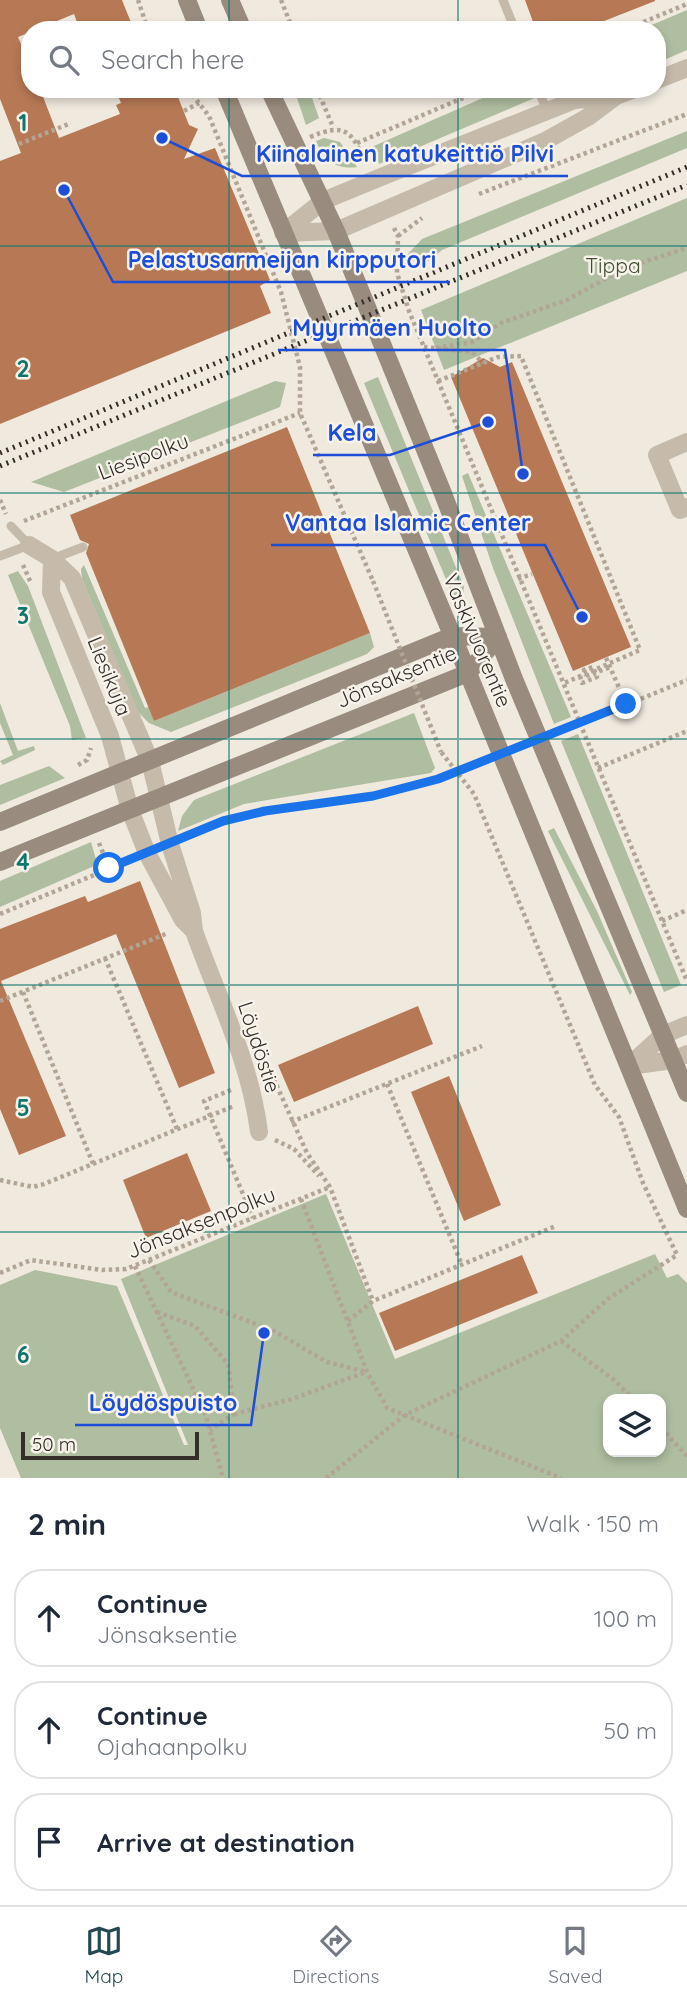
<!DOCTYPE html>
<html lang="en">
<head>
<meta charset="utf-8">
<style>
	body { margin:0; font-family:Quicksand,sans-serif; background:#f2f2f3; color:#1f2937 }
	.controls { position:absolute; right:21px; bottom:21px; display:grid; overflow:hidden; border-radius:14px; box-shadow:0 4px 10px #0003 }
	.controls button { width:63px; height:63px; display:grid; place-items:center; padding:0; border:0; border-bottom:2px solid #e0e1e3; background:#fff; color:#1f2937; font:35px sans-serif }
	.scale { position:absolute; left:21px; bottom:18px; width:178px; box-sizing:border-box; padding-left:7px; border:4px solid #352f2a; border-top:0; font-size:19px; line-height:24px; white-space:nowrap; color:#352f2a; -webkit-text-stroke:5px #f7f3ea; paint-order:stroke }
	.stop { position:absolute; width:21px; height:21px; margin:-16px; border:5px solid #1a73e8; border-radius:50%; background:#fff }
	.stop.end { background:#1a73e8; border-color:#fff; box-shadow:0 2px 7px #0008 }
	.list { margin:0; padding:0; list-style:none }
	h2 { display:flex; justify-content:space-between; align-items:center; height:91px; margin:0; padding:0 28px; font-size:30px }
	h2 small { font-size:23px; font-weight:400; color:#747a83 }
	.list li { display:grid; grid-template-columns:46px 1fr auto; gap:21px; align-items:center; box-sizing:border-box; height:98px; margin:0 14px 14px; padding:0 14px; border:2px solid #e0e1e3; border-radius:28px }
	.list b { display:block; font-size:26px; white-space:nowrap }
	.list p { margin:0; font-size:23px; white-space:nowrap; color:#747a83 }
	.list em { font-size:23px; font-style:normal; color:#747a83 }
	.icon { flex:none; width:38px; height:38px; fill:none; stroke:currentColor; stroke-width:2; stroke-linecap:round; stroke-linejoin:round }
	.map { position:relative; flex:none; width:687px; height:1478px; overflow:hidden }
	.search { position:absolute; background:#fff; box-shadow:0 4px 10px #0003; left:21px; right:21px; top:21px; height:77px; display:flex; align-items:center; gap:18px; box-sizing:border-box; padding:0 24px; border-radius:28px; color:#747a83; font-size:26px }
	.sheet { height:427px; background:#fff }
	nav { display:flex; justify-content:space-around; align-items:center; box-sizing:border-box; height:98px; border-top:2px solid #e0e1e3; background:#fff; font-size:19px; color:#747a83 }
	nav a { display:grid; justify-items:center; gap:4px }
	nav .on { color:#244851 }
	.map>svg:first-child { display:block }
	.green { fill:#afbda0; fill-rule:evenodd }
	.building { fill:#b77955 }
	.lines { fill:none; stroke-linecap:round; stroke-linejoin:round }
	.path { stroke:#b2a596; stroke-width:4.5; stroke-dasharray:3.5 3.5; stroke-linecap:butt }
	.service { stroke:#c6bbab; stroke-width:9 }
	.minor { stroke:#c6bbab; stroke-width:18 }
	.tertiary { stroke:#c6bbab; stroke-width:18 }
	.secondary { stroke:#998b7d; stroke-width:18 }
	.rail { stroke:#352f2a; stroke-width:5; stroke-dasharray:2 5; stroke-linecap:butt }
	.path-bridge { stroke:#b2a596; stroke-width:4.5; stroke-dasharray:3.5 3.5; stroke-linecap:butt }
	.route { stroke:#1a73e8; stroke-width:9 }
	.grid { fill:none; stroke:#0f766e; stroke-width:2; stroke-opacity:0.55 }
	.labels { text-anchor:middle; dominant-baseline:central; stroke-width:5; stroke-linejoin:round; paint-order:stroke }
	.park-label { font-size:21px; fill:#405030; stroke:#f7f3ea }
	.street-label { font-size:21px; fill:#352f2a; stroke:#f7f3ea }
	.grid-label { font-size:23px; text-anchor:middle; font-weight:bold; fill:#0f766e; stroke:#f7f3ea; stroke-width:5; stroke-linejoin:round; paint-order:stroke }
	.leader { fill:none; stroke:#1d4ed8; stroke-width:2.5 }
	.callout-dot { fill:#1d4ed8; stroke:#f7f3ea; stroke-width:2.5 }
	.callout-label { font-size:23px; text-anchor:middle; font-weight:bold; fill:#1d4ed8; stroke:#f7f3ea; stroke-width:5; stroke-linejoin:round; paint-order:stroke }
</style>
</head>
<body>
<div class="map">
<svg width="687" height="1478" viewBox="0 0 687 1478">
	<rect width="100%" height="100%" fill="#efe9de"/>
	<path class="green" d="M 687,10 L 687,50 L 657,63 L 657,30 L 640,30 Z
		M 294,89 L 309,89 L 319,118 L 306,125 Z
		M 503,89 L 556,89 L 379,164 L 374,146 Z
		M 687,131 L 687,148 L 442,250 L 424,265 L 405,257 L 422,239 Z
		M 324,138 L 340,142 L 357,167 C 336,170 324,160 316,141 Z
		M 687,198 L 687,271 L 444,370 L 421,310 Z
		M 378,377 L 464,587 L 462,602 L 458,608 L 364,383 Z
		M 275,381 L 286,383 L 280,407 L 64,492 L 31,482 Z
		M 468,473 L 571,717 L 554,724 L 493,568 L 462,476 Z
		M 84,565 L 145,708 L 149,707 L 154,721 L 370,633 L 374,647 L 367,654 L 171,732 L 149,723 L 138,712 L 82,579 L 81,569 Z
		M 18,571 L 28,586 L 86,738 L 72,740 L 70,726 L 8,575 Z
		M 0,703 L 18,751 L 34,746 L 35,750 L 3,765 L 0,761 L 13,755 L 0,723 Z
		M 414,713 L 435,768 L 431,773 L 244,804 L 178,831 L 182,816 L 194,800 Z
		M 578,734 L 681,985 L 664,992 L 561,741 Z
		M 49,766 L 65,778 L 0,805 L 0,785 Z
		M 554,828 L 597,911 L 632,992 L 630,995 L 548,831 Z
		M 91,842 L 97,863 L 92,867 L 0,907 L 0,881 Z
		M 326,1194 L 395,1359 L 655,1254 L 667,1278 L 678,1274 L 687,1283 L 687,1478 L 21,1478 L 0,1428 L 0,1285 L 35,1270 L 117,1286 L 184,1445 L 188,1445 L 121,1279 ZM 608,1399 L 661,1399 L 661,1452 L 608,1452 Z"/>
	<path class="building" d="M 0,0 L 122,0 L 134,30 L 80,30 L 74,14 L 18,37 L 30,65 L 30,89 L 40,89 L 59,138 L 120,114 L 116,105 L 121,103 L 115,89 L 161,89 L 178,97 L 189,125 L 198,129 L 184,159 L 215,148 L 270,280 L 260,286 L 271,313 L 0,424 L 0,161 L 21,153 L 0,99 Z
		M 525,0 L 655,0 L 655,1 L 594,25 L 586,22 L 581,30 L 536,30 Z
		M 483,358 L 500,367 L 512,362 L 631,647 L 573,671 L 451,377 Z
		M 287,427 L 370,633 L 154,721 L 86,553 L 89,544 L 80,540 L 70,515 Z
		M 140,881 L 215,1073 L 179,1088 L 116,934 L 1,981 L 66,1136 L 19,1155 L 0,1109 L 0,929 L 85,896 L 88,902 Z
		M 418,1006 L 433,1044 L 294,1102 L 278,1065 Z
		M 449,1076 L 501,1205 L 464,1221 L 411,1092 Z
		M 187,1153 L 211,1211 L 146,1238 L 123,1180 Z
		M 522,1255 L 538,1293 L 395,1351 L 379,1313 Z"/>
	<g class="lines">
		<path class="path" d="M 138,0 L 148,30
			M 281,0 L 293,30
			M 624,30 L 687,4
			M 188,89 L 209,116 L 281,292 L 300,367 L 300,413 L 373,581
			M 317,89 L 333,127
			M 184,111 L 199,103
			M 310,137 C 344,123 351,129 365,162
			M 357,143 L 484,89
			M 19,144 L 71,123
			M 479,194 L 687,114
			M 394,228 L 398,236 L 397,273 L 409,311 L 687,981
			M 398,236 L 422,218
			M 424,347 L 472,352 L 483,363
			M 436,348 L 472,342 L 501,323 L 567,300 L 625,268 L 687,248
			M 438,381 L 498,357 L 521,356 L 640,650 L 562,684
			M 0,500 L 6,514
			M 24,521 L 300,413
			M 23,565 L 31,583
			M 518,579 L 532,574
			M 589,720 L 687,680
			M 78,765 L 87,760 L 91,748
			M 598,768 L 687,731
			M 188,836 C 251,807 307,808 373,796 C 407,789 439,778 472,766
			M 99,843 L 109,868
			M 0,914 L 128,861
			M 662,921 L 687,910
			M 105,958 L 177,1129
			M 23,992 L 94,1166
			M 0,1001 L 168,933
			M 268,1066 L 307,1153 L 330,1187 L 373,1301
			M 387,1084 L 462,1265
			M 231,1090 L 204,1101 L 253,1218
			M 291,1122 L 482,1046
			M 275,1140 L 294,1149 L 319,1176
			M 0,1180 L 33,1187 L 44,1184 L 234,1106
			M 301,1199 L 367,1372 L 387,1408 L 561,1478
			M 149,1260 L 171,1292 L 274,1331 L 327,1362 L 366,1372
			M 135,1266 L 206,1416 L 223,1478
			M 0,1273 L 31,1260 L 102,1270 L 126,1269 L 330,1187
			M 157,1312 L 195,1326 L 228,1364 L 234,1414 L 210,1430
			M 348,1321 L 373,1301 L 556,1226
			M 561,1341 L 613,1379 L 633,1399
			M 234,1414 L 292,1399 L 366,1372
			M 661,1428 L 687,1456
			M 326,1478 L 405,1415 L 561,1341 L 609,1298 L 677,1255 L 643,1183 L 619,1117 L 595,1085 L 474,794 L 441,752"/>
		<path class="service" d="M 503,0 L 515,30
			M 588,28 L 589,30
			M 538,89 L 547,111
			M 0,556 L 29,545 L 11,526
			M 52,559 L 83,547"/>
		<path class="minor" d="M 687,442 L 657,455 L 680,510 L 687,507
			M 29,545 L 52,559 L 72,578 L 150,761 L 170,844 L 192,913 L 194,931 C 218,999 250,1060 259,1132
			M 52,559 L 51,592 L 110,736 L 130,810 L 147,853 L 183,920 L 194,931
			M 629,1066 L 663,1035 L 687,1025
			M 629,1066 L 673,1060 L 687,1054"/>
		<path class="tertiary" d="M 657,80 L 687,68
			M 283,233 L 336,231 L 545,141 L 588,117 L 616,96 L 634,89
			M 283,233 L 323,201 L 386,175 L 575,100 L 616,96"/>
		<path class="secondary" d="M 187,0 L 199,30
			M 230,0 L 243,30
			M 224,89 L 468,673 L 687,1209
			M 269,89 L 336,231 L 442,491 L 514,679 L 687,1093
			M 0,822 L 452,636 L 498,637
			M 0,862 L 468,673 L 498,637"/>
		<path class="rail" d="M 0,453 L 687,167
			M 0,466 L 687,185"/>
		<path class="path-bridge" d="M 373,581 L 441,752
			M 606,658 L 624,699
			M 580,676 L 582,683 L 597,677 L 593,667 L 584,670 L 586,676
			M 586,676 L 611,667
			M 472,766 L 589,720"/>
	</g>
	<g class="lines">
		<path class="route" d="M 109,868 L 223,821 L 265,811 L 373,796 L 438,779 L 626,704"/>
	</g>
	<path class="grid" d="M 229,0 L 229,30M 458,0 L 458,30M 229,89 L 229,1478M 458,89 L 458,1478M 0,246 L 687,246M 0,493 L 687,493M 0,739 L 687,739M 0,985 L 687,985M 0,1232 L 687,1232"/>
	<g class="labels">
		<g class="park-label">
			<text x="613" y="265">Tippa</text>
		</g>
		<g class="street-label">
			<text transform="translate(143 456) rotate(-21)">Liesipolku</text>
			<text transform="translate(478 640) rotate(67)">Vaskivuorentie</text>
			<text transform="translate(110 676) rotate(68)">Liesikuja</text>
			<text transform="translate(396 676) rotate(-23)">Jönsaksentie</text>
			<text transform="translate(260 1047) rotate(72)">Löydöstie</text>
			<text transform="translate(201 1222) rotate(-22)">Jönsaksenpolku</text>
		</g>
	</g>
	<g class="grid-label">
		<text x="23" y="131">1</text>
		<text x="23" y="377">2</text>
		<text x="23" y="624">3</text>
		<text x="23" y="870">4</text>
		<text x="23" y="1116">5</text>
		<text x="23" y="1363">6</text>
	</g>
	<path class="leader" d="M162 138L242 176H568M64 190L113 282H450M523 474L505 350H278M488 422L390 455H313M582 617L545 545H271M264 1333L251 1425H75"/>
	<g class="callout-dot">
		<circle cx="162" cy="138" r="7"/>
		<circle cx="64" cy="190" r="7"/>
		<circle cx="523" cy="474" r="7"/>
		<circle cx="488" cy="422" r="7"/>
		<circle cx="582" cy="617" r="7"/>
		<circle cx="264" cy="1333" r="7"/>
	</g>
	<g class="callout-label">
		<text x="405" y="162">Kiinalainen katukeittiö Pilvi</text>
		<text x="282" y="268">Pelastusarmeijan kirpputori</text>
		<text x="392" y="336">Myyrmäen Huolto</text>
		<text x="352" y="441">Kela</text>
		<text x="408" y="531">Vantaa Islamic Center</text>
		<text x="163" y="1411">Löydöspuisto</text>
	</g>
</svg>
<div class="controls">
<button><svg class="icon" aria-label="layers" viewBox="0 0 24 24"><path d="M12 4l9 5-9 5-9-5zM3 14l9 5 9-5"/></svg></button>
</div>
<div class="scale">50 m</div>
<div class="stop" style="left:109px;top:868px"></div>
<div class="stop end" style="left:626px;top:704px"></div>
<div class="search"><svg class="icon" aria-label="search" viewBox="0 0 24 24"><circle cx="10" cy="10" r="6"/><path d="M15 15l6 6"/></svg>Search here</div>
</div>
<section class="sheet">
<h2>2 min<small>Walk · 150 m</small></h2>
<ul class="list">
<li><svg class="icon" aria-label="ahead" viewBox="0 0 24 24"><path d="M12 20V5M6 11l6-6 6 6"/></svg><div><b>Continue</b><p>Jönsaksentie</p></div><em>100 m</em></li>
<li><svg class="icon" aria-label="ahead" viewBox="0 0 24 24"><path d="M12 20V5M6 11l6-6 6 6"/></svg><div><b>Continue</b><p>Ojahaanpolku</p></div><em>50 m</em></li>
<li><svg class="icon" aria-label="arrive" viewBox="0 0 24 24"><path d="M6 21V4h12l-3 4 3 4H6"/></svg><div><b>Arrive at destination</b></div></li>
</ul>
</section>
<nav>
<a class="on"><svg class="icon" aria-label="map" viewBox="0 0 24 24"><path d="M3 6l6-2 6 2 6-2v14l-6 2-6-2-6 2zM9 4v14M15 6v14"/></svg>Map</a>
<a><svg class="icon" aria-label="directions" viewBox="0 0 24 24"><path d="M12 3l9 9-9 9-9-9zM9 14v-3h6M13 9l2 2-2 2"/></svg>Directions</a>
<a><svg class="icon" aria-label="saved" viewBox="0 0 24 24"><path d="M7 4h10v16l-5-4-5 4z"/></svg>Saved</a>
</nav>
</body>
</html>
